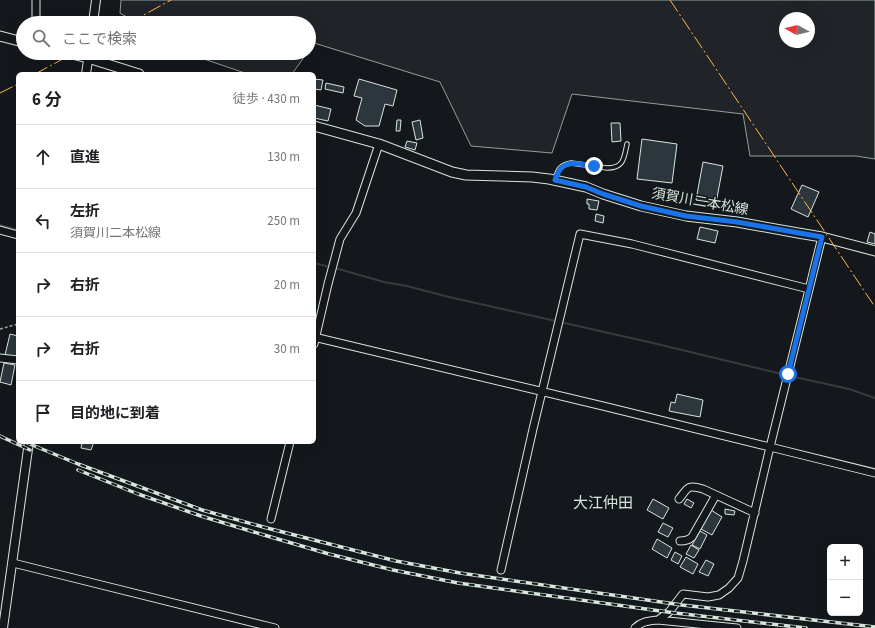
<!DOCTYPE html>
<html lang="ja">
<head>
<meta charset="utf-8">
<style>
	body { margin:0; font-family:"Source Sans 3","Noto Sans JP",sans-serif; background:#f2f2f2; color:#202124 }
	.controls { position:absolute; right:12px; bottom:12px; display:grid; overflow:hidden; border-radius:6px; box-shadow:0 4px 16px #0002 }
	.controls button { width:36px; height:36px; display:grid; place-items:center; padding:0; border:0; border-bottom:1px solid #e0e0e0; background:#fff; color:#202124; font:20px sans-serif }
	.compass { position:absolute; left:779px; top:12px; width:36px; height:36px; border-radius:50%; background:#fff; box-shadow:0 4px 16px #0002; rotate:278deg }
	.stop { position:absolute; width:12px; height:12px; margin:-9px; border:3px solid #1a73e8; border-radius:50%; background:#fff }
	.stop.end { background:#1a73e8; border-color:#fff; box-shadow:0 1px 4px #0008 }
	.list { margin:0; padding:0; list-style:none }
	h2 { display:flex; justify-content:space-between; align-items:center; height:52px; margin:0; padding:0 16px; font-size:17px }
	h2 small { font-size:13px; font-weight:400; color:#757577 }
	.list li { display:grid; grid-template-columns:26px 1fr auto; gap:12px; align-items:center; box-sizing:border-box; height:64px; padding:0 16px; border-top:1px solid #e0e0e0 }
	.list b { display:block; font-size:15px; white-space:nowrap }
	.list p { margin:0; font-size:13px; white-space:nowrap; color:#757577 }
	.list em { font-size:13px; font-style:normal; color:#757577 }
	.icon { flex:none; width:22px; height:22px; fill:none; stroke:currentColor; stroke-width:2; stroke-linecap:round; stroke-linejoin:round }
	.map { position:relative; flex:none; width:875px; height:628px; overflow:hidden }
	.search { position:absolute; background:#fff; box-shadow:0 4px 16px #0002; left:16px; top:16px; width:300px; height:44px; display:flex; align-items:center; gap:10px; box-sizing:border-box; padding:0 14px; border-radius:22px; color:#757577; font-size:15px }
	.panel { position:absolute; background:#fff; box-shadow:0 4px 16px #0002; left:16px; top:72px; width:300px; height:372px; border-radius:6px }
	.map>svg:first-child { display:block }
	.green { fill:#202428; stroke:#939e99; fill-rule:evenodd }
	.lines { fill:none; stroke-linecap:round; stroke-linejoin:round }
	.stream { stroke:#363b3e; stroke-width:2 }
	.building { fill:#2c363c; stroke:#d8e6dc }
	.service-casing { stroke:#d8e6dc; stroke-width:5.5 }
	.minor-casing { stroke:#d8e6dc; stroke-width:9 }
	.tertiary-casing { stroke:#d8e6dc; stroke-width:10 }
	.secondary-casing { stroke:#d8e6dc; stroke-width:11 }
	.path { stroke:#9da8a2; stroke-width:1.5; stroke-dasharray:3 2; stroke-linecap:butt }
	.service { stroke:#14181c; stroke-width:3.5 }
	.minor { stroke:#14181c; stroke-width:7 }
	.tertiary { stroke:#14181c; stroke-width:8 }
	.secondary { stroke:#14181c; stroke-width:9 }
	.rail-casing { stroke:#d8e6dc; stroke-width:3.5 }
	.rail { stroke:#14181c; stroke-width:2; stroke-dasharray:6; stroke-linecap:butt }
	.power { stroke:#ffb74d; stroke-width:1; stroke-dasharray:14 3 2 3; stroke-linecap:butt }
	.route { stroke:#1a73e8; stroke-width:5 }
	.labels { text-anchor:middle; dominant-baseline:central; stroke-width:3; stroke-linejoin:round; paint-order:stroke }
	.street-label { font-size:14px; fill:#d8e6dc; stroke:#14181c }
	.neighbourhood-label { font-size:15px; fill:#d8e6dc; stroke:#14181c }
</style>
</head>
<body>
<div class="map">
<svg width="875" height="628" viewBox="0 0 875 628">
	<rect width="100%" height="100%" fill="#14181c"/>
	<path class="green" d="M 121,0 L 875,0 L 875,159 L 856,156 L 750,156 L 743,114 L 572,94 L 552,153 L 471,146 L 440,82 L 314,43 L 309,49 L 309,23 L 137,23 L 120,13 ZM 785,18 L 809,18 L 809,42 L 785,42 Z
		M 186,53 L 307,53 L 292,74 L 248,74 Z"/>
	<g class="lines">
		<path class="stream" d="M 0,225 L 18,230
			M 314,263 L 330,267
			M 335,268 L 384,282 L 407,286 L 449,297 L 653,343 L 786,375
			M 790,376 L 849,389 L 875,398"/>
	</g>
	<path class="building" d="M 314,79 L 323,80 L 321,90 L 314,89 Z
		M 359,79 L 397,90 L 393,106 L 385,104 L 379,126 L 365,126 L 356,120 L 362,98 L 354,96 Z
		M 326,83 L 344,87 L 343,93 L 325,89 Z
		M 314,105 L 331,109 L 328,121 L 314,118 Z
		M 397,120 L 401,120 L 400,131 L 396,131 Z
		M 420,120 L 423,138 L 416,140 L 412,122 Z
		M 611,123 L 620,123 L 621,141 L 612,142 Z
		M 642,139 L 677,144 L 672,183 L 637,179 Z
		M 407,141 L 417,143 L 415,150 L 405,147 Z
		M 703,162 L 723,166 L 716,203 L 696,200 Z
		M 802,185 L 819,192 L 808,217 L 791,209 Z
		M 587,199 L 599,201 L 597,210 L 589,209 L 589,204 L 587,204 Z
		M 596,214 L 604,216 L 603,223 L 595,221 Z
		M 700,227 L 718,231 L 715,243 L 697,239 Z
		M 870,232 L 875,234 L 875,244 L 867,242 Z
		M 10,334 L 18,336 L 18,350 L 17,357 L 5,355 Z
		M 4,363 L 15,365 L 11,385 L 0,382 Z
		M 677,394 L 703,400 L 700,417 L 669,411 L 671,402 L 675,403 Z
		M 82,442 L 94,442 L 91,450 L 81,448 Z
		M 653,499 L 669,508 L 663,519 L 647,510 Z
		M 687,499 L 694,503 L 691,508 L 684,504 Z
		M 725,509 L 735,511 L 734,515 L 725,514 Z
		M 711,510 L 722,517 L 712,535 L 701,529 Z
		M 663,523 L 673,528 L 668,537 L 658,532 Z
		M 700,531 L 707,535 L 700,549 L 692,545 Z
		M 657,539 L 672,548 L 667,558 L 652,549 Z
		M 691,545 L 699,550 L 694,558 L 686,554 Z
		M 675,552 L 682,556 L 678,564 L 671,560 Z
		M 686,557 L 698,564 L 693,574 L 680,567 Z
		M 706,560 L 714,564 L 708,576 L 699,572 Z"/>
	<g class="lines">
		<g class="service-casing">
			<path id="service" d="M 555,179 C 558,169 560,165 571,163 L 607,168 C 624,168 624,158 627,144"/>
		</g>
		<g class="minor-casing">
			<path id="minor" d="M 36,0 L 36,23
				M 0,230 L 18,235
				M 314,337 L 607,407 L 770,447 L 875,473
				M 314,344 L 328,284 L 340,239 L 356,213 L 379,144
				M 0,358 L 18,360
				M 679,499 C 688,488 687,484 703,489 L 755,513
				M 271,519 L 290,442
				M 680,541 C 685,541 689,540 692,537 L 716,495
				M 13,563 L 275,628
				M 501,570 L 533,429 L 580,234 L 632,244 L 809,289
				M 658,620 L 669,612 L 683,594 L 708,597 L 719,595 L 729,588 L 738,578 L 743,561 L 770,447 L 822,237
				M 635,628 C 642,621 649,621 658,620 L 737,628"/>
		</g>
		<g class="tertiary-casing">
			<path id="tertiary" d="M 93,23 L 96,0
				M 86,74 L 89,53
				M 3,628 L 29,442"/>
		</g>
		<g class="secondary-casing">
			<path id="secondary" d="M 0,36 L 23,42
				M 68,53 L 88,58 L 139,74
				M 314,126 L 379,144 L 452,172 L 466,175 L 532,177 L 549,179 L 586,187 L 603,194 L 641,206 L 686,216 L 737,222 L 798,233 L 822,237 L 875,251"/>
		</g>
		<path class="path" d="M 0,329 L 18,324"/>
		<use href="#service" class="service"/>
		<use href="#minor" class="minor"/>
		<use href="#tertiary" class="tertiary"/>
		<use href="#secondary" class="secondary"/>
		<g class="rail-casing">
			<path id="rail" d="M 0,436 L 30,450
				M 25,442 L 78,464 L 202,510 L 267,528 L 396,561 L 460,573 L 682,605 L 875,627
				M 78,470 L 138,494 L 201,516 L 264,535 L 329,554 L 393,570 L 458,583 L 675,613 L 806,628"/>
		</g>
		<use href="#rail" class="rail"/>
		<path class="power" d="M 670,0 L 875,307
			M 129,23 L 171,0
			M 35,74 L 74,53
			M 0,93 L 18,84"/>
	</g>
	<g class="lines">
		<path class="route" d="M 594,166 C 575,164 562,157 555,180 L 586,187 L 603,194 L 641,206 L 686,216 L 737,222 L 822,237 L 788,374"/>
	</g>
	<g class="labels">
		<g class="street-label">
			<text transform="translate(700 202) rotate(10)">須賀川二本松線</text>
		</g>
		<g class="neighbourhood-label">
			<text x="603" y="503">大江仲田</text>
		</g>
	</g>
</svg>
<div class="controls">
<button>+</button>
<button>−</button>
</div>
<svg class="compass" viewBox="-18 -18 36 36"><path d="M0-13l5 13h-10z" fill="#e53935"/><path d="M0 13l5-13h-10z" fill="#757577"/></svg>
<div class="stop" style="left:788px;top:374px"></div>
<div class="stop end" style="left:594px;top:166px"></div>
<div class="search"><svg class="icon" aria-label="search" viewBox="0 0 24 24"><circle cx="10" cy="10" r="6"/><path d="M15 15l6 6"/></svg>ここで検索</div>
<section class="panel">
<h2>6 分<small>徒歩 · 430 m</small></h2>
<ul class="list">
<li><svg class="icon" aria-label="ahead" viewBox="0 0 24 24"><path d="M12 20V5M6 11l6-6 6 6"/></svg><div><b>直進</b></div><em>130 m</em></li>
<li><svg class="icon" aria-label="left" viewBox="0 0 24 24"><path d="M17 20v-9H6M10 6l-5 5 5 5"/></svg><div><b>左折</b><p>須賀川二本松線</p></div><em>250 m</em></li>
<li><svg class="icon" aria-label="right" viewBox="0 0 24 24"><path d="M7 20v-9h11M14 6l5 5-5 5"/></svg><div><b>右折</b></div><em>20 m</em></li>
<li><svg class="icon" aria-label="right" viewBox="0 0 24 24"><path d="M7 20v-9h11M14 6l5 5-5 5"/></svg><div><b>右折</b></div><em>30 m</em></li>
<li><svg class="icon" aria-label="arrive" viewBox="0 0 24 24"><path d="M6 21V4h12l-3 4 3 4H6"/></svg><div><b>目的地に到着</b></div></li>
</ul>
</section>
</div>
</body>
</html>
